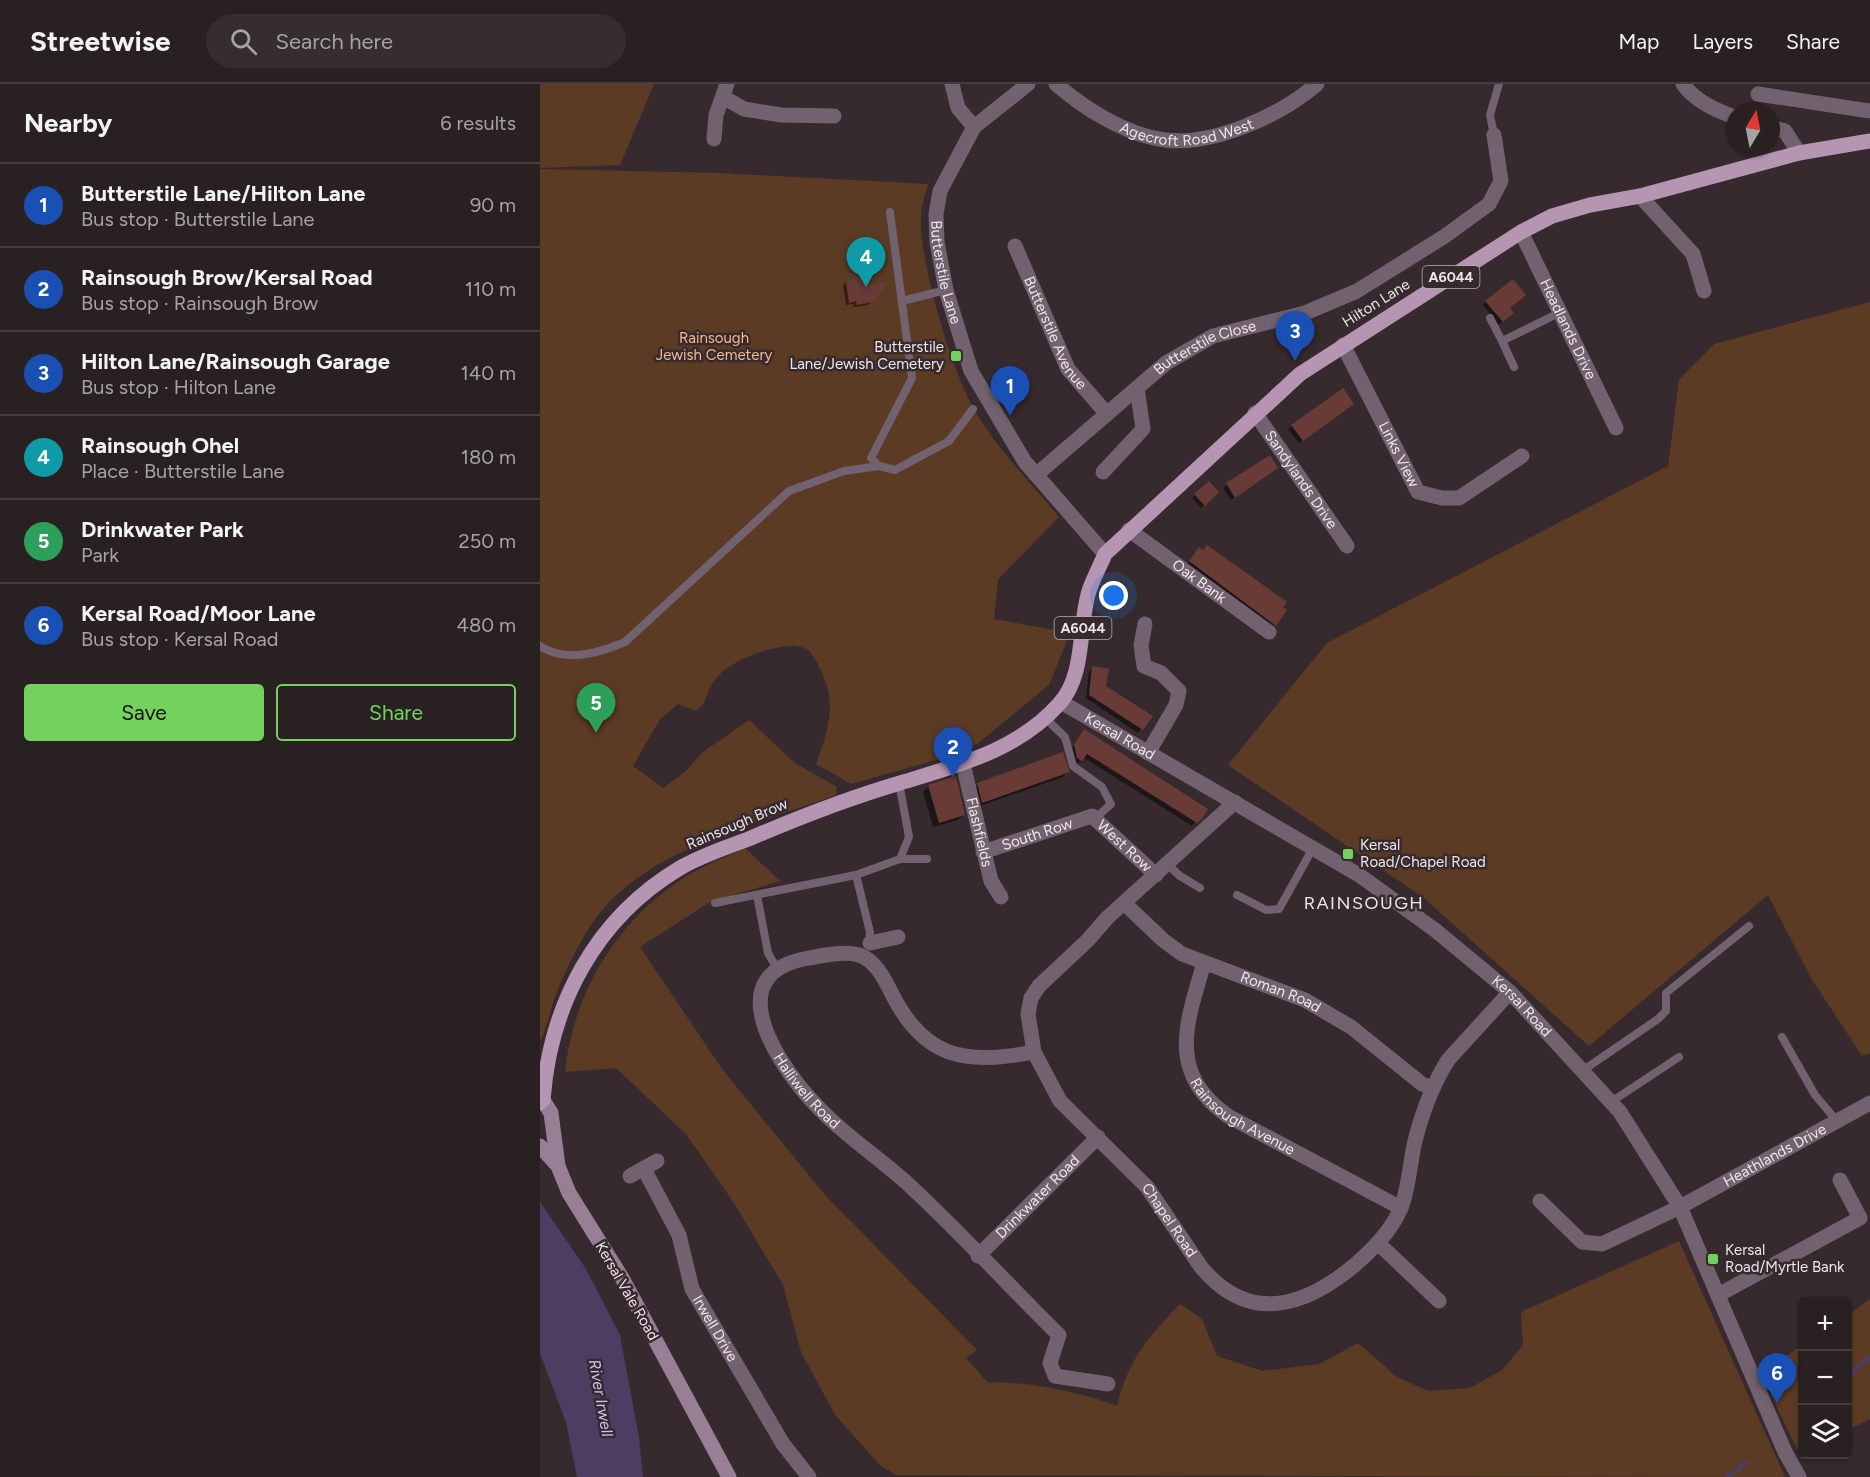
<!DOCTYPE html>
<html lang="en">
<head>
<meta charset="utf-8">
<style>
	body { margin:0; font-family:Figtree,sans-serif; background:#352d2f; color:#f1f3f6 }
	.controls { position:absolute; right:18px; bottom:18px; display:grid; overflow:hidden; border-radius:6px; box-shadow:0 2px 4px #0004 }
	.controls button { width:54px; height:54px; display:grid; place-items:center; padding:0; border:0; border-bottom:2px solid #453e40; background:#292022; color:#f1f3f6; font:30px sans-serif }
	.compass { position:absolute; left:1186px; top:18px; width:54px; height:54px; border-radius:50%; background:#292022; box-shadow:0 2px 4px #0004; rotate:10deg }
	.you { position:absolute; left:574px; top:512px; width:21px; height:21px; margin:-15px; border:4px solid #fff; border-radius:50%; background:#1a73e8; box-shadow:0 0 0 9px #1a73e833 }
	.badge { display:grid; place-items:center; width:39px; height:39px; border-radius:50%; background:#73d25d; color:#fff; font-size:20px; font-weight:700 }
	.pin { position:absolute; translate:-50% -50px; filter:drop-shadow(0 2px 3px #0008) }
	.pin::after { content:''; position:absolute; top:32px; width:21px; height:18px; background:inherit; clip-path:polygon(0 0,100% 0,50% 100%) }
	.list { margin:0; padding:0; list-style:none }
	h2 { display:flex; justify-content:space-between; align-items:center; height:78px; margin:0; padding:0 24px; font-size:26px }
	h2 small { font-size:20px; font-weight:400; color:#a5a3a5 }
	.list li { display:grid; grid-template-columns:39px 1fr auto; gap:18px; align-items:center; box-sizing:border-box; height:84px; padding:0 24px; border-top:2px solid #453e40 }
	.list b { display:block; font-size:22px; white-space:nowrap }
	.list p { margin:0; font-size:20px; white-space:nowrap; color:#a5a3a5 }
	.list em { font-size:20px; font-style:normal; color:#a5a3a5 }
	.actions { display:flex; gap:12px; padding:18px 24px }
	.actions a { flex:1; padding:14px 0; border:2px solid #73d25d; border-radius:6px; text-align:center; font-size:21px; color:#73d25d }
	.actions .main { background:#73d25d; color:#111 }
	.icon { flex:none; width:33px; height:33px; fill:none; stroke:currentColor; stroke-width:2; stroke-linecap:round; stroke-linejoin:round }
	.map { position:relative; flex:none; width:1330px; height:1393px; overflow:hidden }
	header { display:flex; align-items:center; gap:36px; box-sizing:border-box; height:84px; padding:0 30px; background:#292022; border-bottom:2px solid #453e40 }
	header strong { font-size:28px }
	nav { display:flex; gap:33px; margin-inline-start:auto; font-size:21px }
	.search { width:420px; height:54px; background:#352d2f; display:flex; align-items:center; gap:15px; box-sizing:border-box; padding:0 21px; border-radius:33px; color:#a5a3a5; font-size:22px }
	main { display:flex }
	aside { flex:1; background:#292022 }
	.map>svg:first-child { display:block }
	.green { fill:#5c3b25 }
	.water { fill:#4c3d63 }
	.shadow { fill:#0007 }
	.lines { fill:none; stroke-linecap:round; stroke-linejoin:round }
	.stream { stroke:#4c3d63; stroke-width:4.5 }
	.building { fill:#683b36 }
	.lane { stroke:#726270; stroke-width:8 }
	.street { stroke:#726270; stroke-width:15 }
	.secondary { stroke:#987f95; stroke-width:15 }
	.primary { stroke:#b595b2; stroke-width:15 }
	.poi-dot { fill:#73d25d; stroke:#372a2e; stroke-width:2 }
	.labels { text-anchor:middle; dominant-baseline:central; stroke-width:5; stroke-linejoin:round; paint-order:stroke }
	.shield { fill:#372a2e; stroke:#b8aeb0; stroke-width:1.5 }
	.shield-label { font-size:14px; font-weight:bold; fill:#efe6e8 }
	.street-label { font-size:15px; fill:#efe6e8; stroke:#372a2e }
	.park-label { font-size:15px; fill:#f8b78c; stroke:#372a2e }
	.poi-label { font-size:15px; fill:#efe6e8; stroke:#372a2e; text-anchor:start }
	.water-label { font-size:16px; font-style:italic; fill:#d4c0f6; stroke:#372a2e }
	.quarter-label { font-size:18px; letter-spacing:1.5px; fill:#efe6e8; stroke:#372a2e }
</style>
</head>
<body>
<header>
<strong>Streetwise</strong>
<div class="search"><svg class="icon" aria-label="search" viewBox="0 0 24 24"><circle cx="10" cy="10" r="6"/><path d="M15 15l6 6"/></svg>Search here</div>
<nav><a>Map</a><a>Layers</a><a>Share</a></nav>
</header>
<main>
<aside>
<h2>Nearby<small>6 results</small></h2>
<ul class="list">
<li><span class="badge" style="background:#1a4fb4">1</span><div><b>Butterstile Lane/Hilton Lane</b><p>Bus stop · Butterstile Lane</p></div><em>90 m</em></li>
<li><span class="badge" style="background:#1a4fb4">2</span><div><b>Rainsough Brow/Kersal Road</b><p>Bus stop · Rainsough Brow</p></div><em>110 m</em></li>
<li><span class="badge" style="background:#1a4fb4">3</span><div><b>Hilton Lane/Rainsough Garage</b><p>Bus stop · Hilton Lane</p></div><em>140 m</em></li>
<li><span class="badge" style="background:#0f9aa8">4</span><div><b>Rainsough Ohel</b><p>Place · Butterstile Lane</p></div><em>180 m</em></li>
<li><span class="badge" style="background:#2e9e5b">5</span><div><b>Drinkwater Park</b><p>Park</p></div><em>250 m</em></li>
<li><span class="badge" style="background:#1a4fb4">6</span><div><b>Kersal Road/Moor Lane</b><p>Bus stop · Kersal Road</p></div><em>480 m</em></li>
</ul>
<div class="actions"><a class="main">Save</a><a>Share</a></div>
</aside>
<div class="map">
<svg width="1330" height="1393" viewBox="0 0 1330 1393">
	<rect width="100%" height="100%" fill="#372a2e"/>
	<path class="green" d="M 0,0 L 114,0 L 80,81 L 0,84 Z
		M 0,85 L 177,89 L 388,100 C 386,110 381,121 381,131 C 378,174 412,288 434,325 C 456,364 490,398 519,433 L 458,495 L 454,535 L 530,549 L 509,601 L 437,660 L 407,673 L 311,700 L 276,680 C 293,636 298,607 269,566 C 264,564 257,561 251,562 C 227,563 184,578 172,600 C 166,611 167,618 156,627 L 138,620 L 120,635 L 93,682 L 123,704 L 145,688 L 163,668 L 209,636 L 255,679 L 297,703 L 296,711 C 215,741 101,765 51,841 C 38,861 25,887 16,910 C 10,925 8,942 0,957 Z
		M 1330,218 L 1330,969 L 1322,972 L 1271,894 L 1228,811 L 1049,962 L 884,814 L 688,681 L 787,559 L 1128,382 L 1139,296 L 1174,260 Z
		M 205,764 L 240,797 L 170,818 L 100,863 L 182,985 L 284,1110 L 437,1266 L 426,1274 L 448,1299 C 483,1296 545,1309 577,1322 C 588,1276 608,1253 640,1220 L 662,1235 L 677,1272 L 722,1287 L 779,1280 L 818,1259 L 857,1293 L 888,1307 L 930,1304 L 962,1286 L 983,1261 L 981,1228 L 1139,1157 L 1245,1393 L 356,1391 L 340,1381 L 295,1331 L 261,1268 L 243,1201 L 194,1119 L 146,1050 L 76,984 L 25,988 C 33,909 78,834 147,792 C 165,781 186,773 205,764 Z
		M 1330,1215 L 1330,1335 L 1308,1346 L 1308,1231 Z
		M 1262,1261 L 1262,1365 L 1258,1367 L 1221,1290 Z"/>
	<path class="water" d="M 0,1118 L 46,1185 L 80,1251 L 99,1353 L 103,1393 L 37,1393 L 26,1338 L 0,1269 Z"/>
	<path class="shadow" d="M 306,198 L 332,217 L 328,221 L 313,223 L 313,220 L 306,221 L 303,202 Z
		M 946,218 L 969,224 L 969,232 L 958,241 L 943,221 Z
		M 803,306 L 809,323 L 759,359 L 748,345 Z
		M 729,373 L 715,400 L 691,416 L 683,404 Z
		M 669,399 L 677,408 L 661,424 L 652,414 Z
		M 656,468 L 741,524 L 735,541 L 732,544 L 646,481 Z
		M 553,584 L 565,603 L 610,632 L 598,649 L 546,614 L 549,587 Z
		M 541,651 L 666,725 L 652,742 L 543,673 L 538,679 L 534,677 L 531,666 Z
		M 528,687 L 523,693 L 437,723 L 433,706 L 438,700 Z
		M 389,702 L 424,731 L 418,736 L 393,743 L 383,708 Z"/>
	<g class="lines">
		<path class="stream" d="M 1308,1292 L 1330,1273
			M 1260,1331 L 1262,1329
			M 1187,1393 L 1207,1378"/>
	</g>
	<path class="building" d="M 330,190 L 330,200 L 349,198 L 333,218 L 317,221 L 316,217 L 309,219 L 306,197 Z
		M 973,195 L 986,211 L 970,224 L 974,229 L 963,238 L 945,217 Z
		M 803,304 L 814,320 L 763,357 L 751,341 Z
		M 730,371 L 738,384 L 695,414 L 686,399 Z
		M 669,397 L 679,408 L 665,422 L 654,410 Z
		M 667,461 L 747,518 L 743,523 L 747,526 L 736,542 L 649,477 L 659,463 L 663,466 Z
		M 552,582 L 569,585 L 566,602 L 613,632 L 603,646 L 549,611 Z
		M 544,645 L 668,725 L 662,735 L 657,739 L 547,670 L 542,677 L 537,674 L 534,661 Z
		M 523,668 L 530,688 L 442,719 L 437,699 Z
		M 416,692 L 425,731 L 399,739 L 388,701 Z"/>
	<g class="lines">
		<path class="lane" d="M 954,51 L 950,31 L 959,0
			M 350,128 L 372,294 L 331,374 L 339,382 L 355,386 L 409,357 L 433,325
			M 362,217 L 406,206
			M 950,234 L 962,257 L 1021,228
			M 962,257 L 974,283
			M 0,562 C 26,579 59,569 85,558 L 249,407 L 304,387 L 339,382
			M 505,634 L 525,653 L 533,682 L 562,703 L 571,720 L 560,730 L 552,732
			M 359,699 L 369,753 L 360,775
			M 627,780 L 640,792 L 660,804
			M 316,791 L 330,848 L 329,861
			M 217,811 L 228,869 L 238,886
			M 697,811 L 726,826 L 739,825 L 773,764
			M 175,819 L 316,791 L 360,775 L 387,775
			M 1242,953 L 1275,1011 L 1296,1036
			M 1042,987 L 1118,935 L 1126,927 L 1126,909 L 1209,842
			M 1071,1018 L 1139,973"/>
		<g class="street">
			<path d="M 412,0 L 418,24 L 434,43"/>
			<path id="s1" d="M 488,0 L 434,43 L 400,107 L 396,130 L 397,158 L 406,206 L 431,287 L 485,378 L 565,470"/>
			<path id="s2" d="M 516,0 C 545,25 586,51 625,56 C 674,62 741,31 777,0"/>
			<path d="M 1143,0 C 1154,16 1177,27 1195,33"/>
			<path d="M 1218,10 L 1330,27"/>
			<path d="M 183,13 L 204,25 L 241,31 L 294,32"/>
			<path d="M 1231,43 L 1245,47 L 1259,69"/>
			<path d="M 174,55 L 176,31 L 187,0"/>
			<path d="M 1100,112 L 1153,170 L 1164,207"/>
			<path id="s3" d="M 981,148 L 1076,344"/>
			<path id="s4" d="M 475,162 L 528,285 L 567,330"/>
			<path id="s5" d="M 803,261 L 878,408 L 902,414 L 919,414 L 982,372"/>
			<path id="s6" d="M 715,329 L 807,462"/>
			<path d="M 563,388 L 603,345 L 597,304"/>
			<path id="s7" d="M 496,391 L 626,279 L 673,252 L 765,229 L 817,207 L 905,152 L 949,120 L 961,97 L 954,51"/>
			<path id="s8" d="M 589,446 L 729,548"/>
			<path d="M 605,540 L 601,561 L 604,582 L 621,589 L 639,607 L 636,621 L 608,669"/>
			<path id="s9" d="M 521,618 L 819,791 L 895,846 L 970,908 L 1080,1028 L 1140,1123 L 1245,1368 L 1259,1393"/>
			<path id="s10" d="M 423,680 L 451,797 L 461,813"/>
			<path id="s11" d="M 695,718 L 567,834 L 548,856 L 499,902 L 491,914 L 488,930 L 494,968 L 520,1017 L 607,1103 L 661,1183 C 709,1241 765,1223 816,1180 C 834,1164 851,1147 861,1124 C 869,1103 870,1078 875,1057 C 882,1029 893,1000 908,976 L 970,908"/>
			<path id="s12" d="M 443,768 L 552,732 L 616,791"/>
			<path id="s13" d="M 584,819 L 623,856 L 642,870 L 765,916 L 811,943 L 882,1000 L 893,1004"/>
			<path d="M 330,859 L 358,853"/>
			<path id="s14" d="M 664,879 C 646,940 627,989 688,1032 L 861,1124"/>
			<path id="s15" d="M 494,968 C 425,981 384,975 351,908 C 344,894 335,876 319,871 C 303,867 285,871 269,874 C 186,888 227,961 260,1003 C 293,1044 330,1066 368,1100 C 420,1148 468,1201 519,1251 L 510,1279 L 515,1292 L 568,1300"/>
			<path id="s16" d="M 104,1085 L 139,1151 L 152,1205 L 243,1360 L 269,1393"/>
			<path d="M 90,1092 L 117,1077"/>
			<path id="s17" d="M 1000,1117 L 1042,1158 L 1062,1160 L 1140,1123 L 1330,1019"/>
			<path d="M 839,1160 L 899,1217"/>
			<path id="s18" d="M 438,1172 L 558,1053"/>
			<path d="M 1178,1211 L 1320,1134 L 1300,1096"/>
		</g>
		<path class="secondary" d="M 3,1016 L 11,1029 L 18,1082 L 29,1109 L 82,1194 L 189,1393
			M 0,1062 L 18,1082"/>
		<path class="primary" d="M 0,1019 L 3,1016 C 10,920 56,834 140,784 C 162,771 188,763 211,754 C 260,733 309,714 360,699 C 418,681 477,667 519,620 C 546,591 538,542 549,507 C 553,495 560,482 565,470 L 760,290 L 981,148 L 1012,132 L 1050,121 L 1100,112 L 1259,69 L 1330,57"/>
	</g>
	<g class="poi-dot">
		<rect x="410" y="266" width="12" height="12" rx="3"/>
		<rect x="802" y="764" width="12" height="12" rx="3"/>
		<rect x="1167" y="1169" width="12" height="12" rx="3"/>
	</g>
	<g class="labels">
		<g class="shield">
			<rect x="882.5" y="182" width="57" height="22" rx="4.5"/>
			<rect x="514.5" y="533" width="57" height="22" rx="4.5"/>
		</g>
		<g class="shield-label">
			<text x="911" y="193">A6044</text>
			<text x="543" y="544">A6044</text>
		</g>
		<g class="street-label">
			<text stroke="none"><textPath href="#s2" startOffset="146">Agecroft Road West</textPath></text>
			<text stroke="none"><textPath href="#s1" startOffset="224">Butterstile Lane</textPath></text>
			<text transform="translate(836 219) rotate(-32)">Hilton Lane</text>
			<text stroke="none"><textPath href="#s3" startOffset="108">Headlands Drive</textPath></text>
			<text stroke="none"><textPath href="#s4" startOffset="96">Butterstile Avenue</textPath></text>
			<text stroke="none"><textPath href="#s7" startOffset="214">Butterstile Close</textPath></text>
			<text stroke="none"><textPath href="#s5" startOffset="123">Links View</textPath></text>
			<text stroke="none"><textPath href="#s6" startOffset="81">Sandylands Drive</textPath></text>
			<text stroke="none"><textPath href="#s8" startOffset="87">Oak Bank</textPath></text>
			<text stroke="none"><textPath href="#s9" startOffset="68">Kersal Road</textPath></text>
			<text transform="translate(197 740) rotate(-23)">Rainsough Brow</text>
			<text stroke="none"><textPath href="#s10" startOffset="70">Flashfields</textPath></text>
			<text stroke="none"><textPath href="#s12" startOffset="57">South Row</textPath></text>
			<text stroke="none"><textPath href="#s12" startOffset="159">West Row</textPath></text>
			<text stroke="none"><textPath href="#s13" startOffset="183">Roman Road</textPath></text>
			<text stroke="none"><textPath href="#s9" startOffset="554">Kersal Road</textPath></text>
			<text stroke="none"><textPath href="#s15" startOffset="447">Halliwell Road</textPath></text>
			<text stroke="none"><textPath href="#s14" startOffset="182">Rainsough Avenue</textPath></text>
			<text stroke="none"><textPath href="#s17" startOffset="273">Heathlands Drive</textPath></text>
			<text stroke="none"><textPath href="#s18" startOffset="84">Drinkwater Road</textPath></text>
			<text stroke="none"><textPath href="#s11" startOffset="556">Chapel Road</textPath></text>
			<text transform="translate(87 1207) rotate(60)">Kersal Vale Road</text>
			<text stroke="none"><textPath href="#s16" startOffset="176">Irwell Drive</textPath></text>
		</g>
		<g class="park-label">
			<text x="174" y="254">Rainsough<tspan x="174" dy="17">Jewish Cemetery</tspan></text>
		</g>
		<g class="poi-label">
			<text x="404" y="263" text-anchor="end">Butterstile<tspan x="404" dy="17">Lane/Jewish Cemetery</tspan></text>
			<text x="820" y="761">Kersal<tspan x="820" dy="17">Road/Chapel Road</tspan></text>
			<text x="1185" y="1166">Kersal<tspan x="1185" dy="17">Road/Myrtle Bank</tspan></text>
		</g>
		<g class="water-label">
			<text transform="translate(61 1314) rotate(80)">River Irwell</text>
		</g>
		<g class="quarter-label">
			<text x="824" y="819">RAINSOUGH</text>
		</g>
	</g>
</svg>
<div class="controls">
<button>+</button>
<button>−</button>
<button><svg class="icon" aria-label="layers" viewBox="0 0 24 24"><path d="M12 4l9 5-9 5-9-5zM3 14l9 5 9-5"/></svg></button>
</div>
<svg class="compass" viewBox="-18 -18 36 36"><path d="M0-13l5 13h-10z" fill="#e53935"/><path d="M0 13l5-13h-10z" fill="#a5a3a5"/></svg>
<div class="you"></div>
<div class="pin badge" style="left:470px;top:332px;background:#1a4fb4">1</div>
<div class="pin badge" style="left:413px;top:693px;background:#1a4fb4">2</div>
<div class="pin badge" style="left:755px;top:277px;background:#1a4fb4">3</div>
<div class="pin badge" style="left:326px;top:203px;background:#0f9aa8">4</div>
<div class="pin badge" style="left:56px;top:649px;background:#2e9e5b">5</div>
<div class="pin badge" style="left:1237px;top:1319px;background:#1a4fb4">6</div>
</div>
</main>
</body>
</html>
